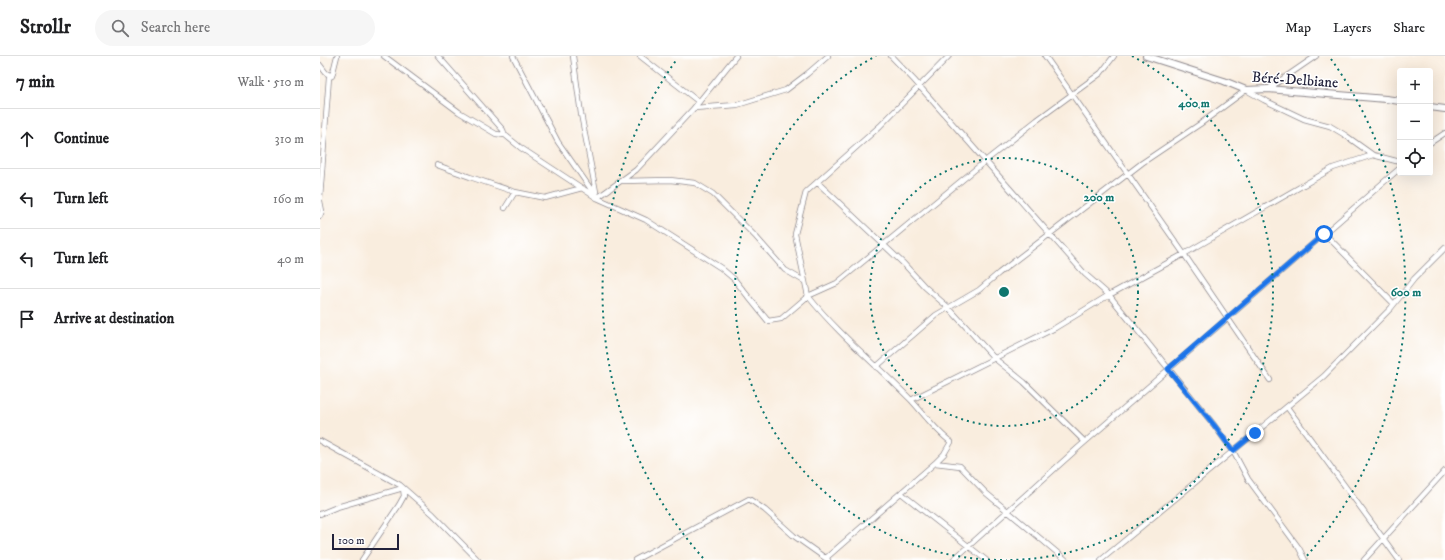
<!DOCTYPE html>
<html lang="en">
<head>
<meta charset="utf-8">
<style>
	body { margin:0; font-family:"IM FELL DW Pica",serif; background:#f6f6f6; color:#202124 }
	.controls { position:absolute; right:12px; top:12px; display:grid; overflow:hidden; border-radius:4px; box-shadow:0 4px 16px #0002 }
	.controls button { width:36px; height:36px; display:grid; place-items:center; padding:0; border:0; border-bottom:1px solid #e0e0e0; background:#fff; color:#202124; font:20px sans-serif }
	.scale { position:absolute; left:12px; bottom:10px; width:67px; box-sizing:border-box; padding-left:4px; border:2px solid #22223b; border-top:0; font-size:11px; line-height:14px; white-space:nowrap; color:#22223b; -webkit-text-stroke:3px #fff; paint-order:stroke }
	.stop { position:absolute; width:12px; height:12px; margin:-9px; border:3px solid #1a73e8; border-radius:50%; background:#fff }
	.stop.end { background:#1a73e8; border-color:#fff; box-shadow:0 1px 4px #0008 }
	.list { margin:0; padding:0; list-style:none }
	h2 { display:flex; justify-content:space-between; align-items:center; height:52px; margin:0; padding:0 16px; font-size:17px }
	h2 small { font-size:13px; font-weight:400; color:#757577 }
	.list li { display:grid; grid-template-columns:26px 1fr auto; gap:12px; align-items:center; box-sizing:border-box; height:60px; padding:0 16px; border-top:1px solid #e0e0e0 }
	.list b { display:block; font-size:15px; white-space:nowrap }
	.list em { font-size:13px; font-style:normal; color:#757577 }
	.icon { flex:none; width:22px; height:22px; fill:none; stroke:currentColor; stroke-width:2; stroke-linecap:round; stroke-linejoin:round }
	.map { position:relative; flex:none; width:1125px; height:504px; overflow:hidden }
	header { display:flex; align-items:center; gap:24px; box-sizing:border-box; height:56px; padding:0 20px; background:#fff; border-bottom:1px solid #e0e0e0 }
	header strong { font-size:19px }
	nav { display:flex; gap:22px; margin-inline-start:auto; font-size:14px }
	.search { width:280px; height:36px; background:#f6f6f6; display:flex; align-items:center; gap:10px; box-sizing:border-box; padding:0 14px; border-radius:22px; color:#757577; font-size:15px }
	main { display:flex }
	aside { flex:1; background:#fff }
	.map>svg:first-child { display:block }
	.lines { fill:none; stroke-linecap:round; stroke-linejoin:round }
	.minor-casing { stroke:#8e888c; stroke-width:6 }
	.tertiary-casing { stroke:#8e888c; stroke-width:8 }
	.minor { stroke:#fff; stroke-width:4.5 }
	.tertiary { stroke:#fff; stroke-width:6 }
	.route { stroke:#1a73e8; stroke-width:5 }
	.ring { fill:none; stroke:#0f766e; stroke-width:2; stroke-dasharray:2 4 }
	.labels { text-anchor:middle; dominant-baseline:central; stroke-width:3; stroke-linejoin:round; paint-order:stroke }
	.street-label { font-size:15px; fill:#22223b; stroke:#fff }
	.centre { fill:#0f766e; stroke:#fff; stroke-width:2 }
	.ring-label { font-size:12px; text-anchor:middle; font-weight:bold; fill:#0f766e; stroke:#fff; stroke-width:3; stroke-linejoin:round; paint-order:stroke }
</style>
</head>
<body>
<header>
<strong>Strollr</strong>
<div class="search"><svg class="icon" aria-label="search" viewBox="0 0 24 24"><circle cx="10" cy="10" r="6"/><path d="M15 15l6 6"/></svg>Search here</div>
<nav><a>Map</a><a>Layers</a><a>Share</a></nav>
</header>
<main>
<aside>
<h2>7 min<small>Walk · 510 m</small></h2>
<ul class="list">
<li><svg class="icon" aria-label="ahead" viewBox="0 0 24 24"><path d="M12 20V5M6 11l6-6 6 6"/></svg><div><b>Continue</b></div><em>310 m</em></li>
<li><svg class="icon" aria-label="left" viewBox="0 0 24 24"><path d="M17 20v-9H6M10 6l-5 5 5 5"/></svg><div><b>Turn left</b></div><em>160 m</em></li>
<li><svg class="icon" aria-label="left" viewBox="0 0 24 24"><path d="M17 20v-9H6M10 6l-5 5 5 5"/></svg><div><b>Turn left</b></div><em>40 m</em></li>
<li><svg class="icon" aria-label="arrive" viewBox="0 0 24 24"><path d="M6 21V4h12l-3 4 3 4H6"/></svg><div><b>Arrive at destination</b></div></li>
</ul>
</aside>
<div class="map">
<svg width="1125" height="504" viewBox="0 0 1125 504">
	<rect width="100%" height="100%" fill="#fff"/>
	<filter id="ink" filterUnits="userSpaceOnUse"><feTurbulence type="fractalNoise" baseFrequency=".025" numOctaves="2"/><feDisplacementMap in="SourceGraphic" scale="8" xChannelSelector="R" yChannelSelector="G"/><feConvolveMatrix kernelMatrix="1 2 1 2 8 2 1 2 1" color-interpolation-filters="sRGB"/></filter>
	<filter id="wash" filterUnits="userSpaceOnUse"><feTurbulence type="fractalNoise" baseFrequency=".012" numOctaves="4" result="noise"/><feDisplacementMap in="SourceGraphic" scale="16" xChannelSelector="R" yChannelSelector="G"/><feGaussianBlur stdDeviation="0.9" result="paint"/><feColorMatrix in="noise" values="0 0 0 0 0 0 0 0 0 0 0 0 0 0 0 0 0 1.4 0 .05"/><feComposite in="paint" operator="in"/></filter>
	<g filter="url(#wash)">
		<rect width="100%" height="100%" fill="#f9edde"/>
	</g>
	<g filter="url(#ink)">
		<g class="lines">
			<g class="minor-casing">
				<path id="minor" d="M 64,0 L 139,56 L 176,78 L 185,79 L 201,92 L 277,142 L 326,164 L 401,212 L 414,223 L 448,265 L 461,263 L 488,240 C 519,279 557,309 591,344 C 604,358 616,375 631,386 L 624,398 L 615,407 L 506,502
					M 118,0 L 183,74 L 185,79
					M 193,0 L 238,86 L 275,139
					M 253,0 L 261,58 L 277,141
					M 320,0 L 379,46
					M 571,0 L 594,24 L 765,218 L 789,239 L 894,369 L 913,395 L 928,423 L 979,492 L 985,504
					M 629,0 L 560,70 L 486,136 L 475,178 L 488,240 L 517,227 L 669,102 L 717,64 L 781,17 L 794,0
					M 725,0 L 864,198 L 950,324
					M 0,9 L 6,17 L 12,20
					M 948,33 L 996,0
					M 374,52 L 417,49 L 466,34 L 487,18 L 508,0
					M 1110,87 L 1125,77
					M 117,109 L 150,121 L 195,136 L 225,142 L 262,132
					M 301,125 L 350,124 L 375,127 L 393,138 L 436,181 L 465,214 L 484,225
					M 497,126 L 584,208 L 605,231 L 629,252 L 674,302 L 704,326 L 765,386
					M 0,142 L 9,21 L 12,20 L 17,0
					M 277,142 L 316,114 L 374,52 L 416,0
					M 0,145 L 2,155 L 0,160
					M 185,152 L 195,136
					M 1004,177 L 1074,248
					M 556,311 L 616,259 L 659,234 L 679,217 L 822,107 L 880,68 L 926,34 L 944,44 L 984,63 L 1010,70 L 1025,79 L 1053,99
					M 591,344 L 735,272 L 789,239 L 864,198 L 1013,112 L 1053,99 L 1080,106
					M 967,351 L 1079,504
					M 0,385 L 80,429 L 113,458 L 158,504
					M 615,407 L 640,410 L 666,437 L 746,504
					M 581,437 L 666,504
					M 0,458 L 17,451 L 83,432 L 84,440 L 79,449 L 42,504
					M 315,504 L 429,443 L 445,454 L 474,480 L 508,504
					M 633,504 L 758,392 L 1080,112
					M 781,504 L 1004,320 L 1071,252 L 1094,223 L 1125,192
					M 1044,504 L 1125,415"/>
			</g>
			<g class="tertiary-casing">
				<path id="tertiary" d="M 826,0 L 904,25 L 926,34 L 948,33 L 1066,43 L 1080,45
					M 1110,51 L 1125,53"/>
			</g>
			<use href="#minor" class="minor"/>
			<use href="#tertiary" class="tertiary"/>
		</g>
	</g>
	<g class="lines" filter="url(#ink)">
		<path class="route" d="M 935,377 L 913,395 L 894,369 L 848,313 L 1004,178"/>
	</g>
	<g class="ring">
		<circle cx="684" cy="236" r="134"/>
		<path d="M682 504A268 268 0 0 1 556 0M812 0A268 268 0 0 1 686 504"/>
		<path d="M383 502A402 402 0 0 1 357 3M1011 3A402 402 0 0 1 985 502"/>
	</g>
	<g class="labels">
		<g class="street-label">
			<text transform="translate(975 24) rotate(4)">Béré-Delbiane</text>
		</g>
	</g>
	<circle cx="684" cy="236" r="6" class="centre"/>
	<g class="ring-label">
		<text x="874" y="51">400 m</text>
		<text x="779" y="145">200 m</text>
		<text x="1086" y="240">600 m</text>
	</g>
</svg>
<div class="controls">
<button>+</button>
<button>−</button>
<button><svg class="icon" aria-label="locate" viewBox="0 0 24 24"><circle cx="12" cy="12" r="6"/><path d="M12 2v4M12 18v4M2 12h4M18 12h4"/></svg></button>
</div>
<div class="scale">100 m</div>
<div class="stop" style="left:1004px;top:178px"></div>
<div class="stop end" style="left:935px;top:377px"></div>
</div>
</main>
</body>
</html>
